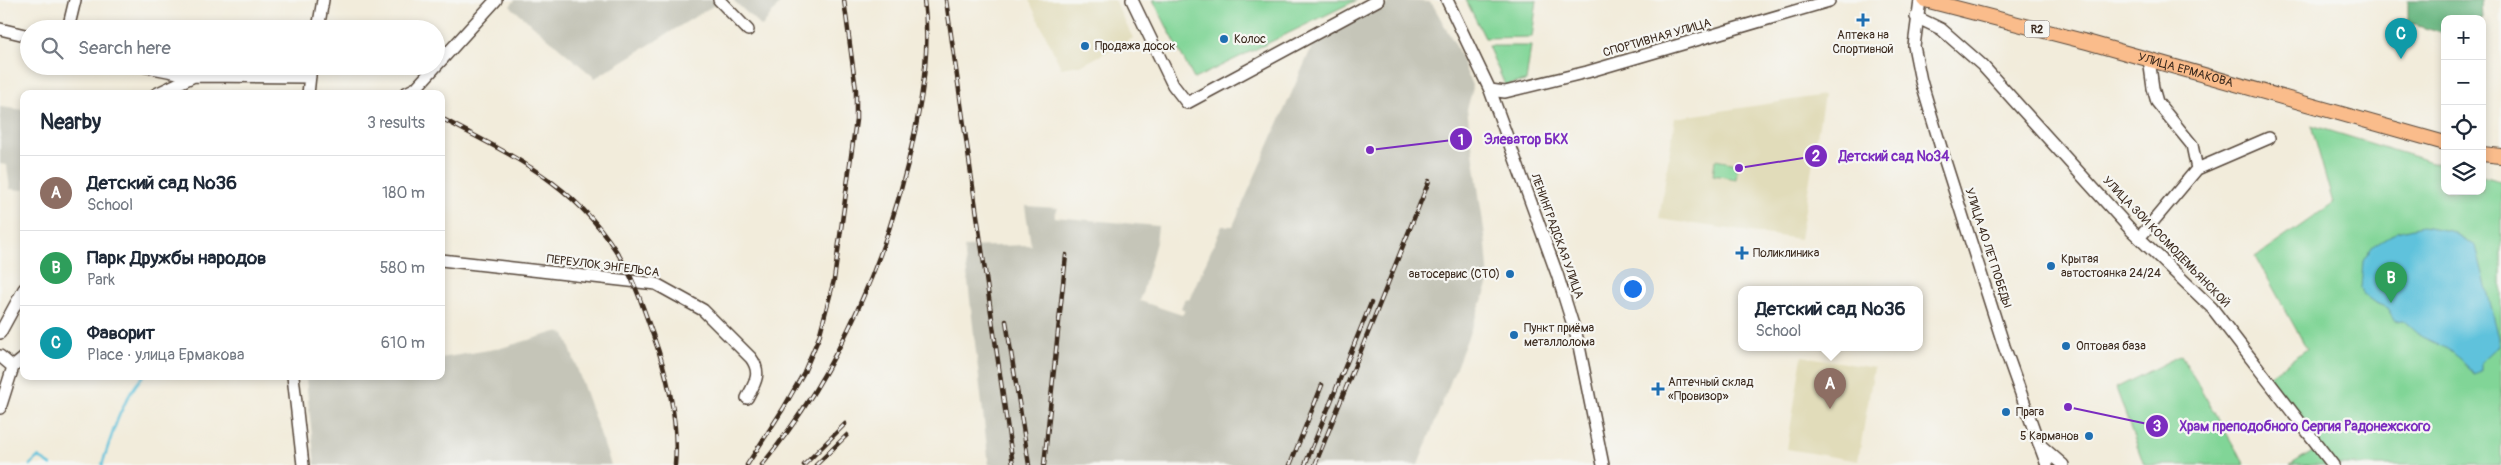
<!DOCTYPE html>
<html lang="en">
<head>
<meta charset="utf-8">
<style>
	body { margin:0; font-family:Pangolin,sans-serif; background:#f6f6f7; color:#1f2937 }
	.controls { position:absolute; right:15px; top:15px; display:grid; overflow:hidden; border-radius:10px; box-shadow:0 2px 8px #0003 }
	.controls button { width:45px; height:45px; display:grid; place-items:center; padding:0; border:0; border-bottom:1px solid #e0e1e3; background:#fff; color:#1f2937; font:25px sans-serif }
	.you { position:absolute; left:1632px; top:288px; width:18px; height:18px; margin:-12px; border:4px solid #fff; border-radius:50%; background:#1a73e8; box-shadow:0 0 0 8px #1a73e833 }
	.badge { display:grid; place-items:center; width:32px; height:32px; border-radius:50%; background:#0f766e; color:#fff; font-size:16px; font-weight:700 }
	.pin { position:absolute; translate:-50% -41px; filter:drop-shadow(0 1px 2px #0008) }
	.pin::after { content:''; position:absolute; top:26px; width:18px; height:15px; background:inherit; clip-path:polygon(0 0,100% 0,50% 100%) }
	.popup { position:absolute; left:1738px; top:286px; width:185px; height:65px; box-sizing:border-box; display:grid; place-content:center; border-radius:10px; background:#fff; filter:drop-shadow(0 1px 4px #0005); font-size:16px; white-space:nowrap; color:#747a83 }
	.popup b { font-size:19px; color:#1f2937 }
	.popup::after { content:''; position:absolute; left:50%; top:100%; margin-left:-10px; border:10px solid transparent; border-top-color:#fff }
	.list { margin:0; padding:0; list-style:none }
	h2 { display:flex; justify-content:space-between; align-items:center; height:65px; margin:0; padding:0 20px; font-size:21px }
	h2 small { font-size:16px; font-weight:400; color:#747a83 }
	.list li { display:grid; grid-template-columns:32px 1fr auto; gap:15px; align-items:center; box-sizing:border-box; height:75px; padding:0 20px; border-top:1px solid #e0e1e3 }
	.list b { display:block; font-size:19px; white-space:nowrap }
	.list p { margin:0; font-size:16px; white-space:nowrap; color:#747a83 }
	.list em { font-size:16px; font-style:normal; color:#747a83 }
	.icon { flex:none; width:28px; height:28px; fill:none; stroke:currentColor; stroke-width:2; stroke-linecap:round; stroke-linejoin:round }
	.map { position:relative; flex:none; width:2501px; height:465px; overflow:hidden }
	.search { position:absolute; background:#fff; box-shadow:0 2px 8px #0003; left:20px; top:20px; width:425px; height:55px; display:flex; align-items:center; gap:12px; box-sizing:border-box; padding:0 18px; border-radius:28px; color:#747a83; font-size:19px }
	.panel { position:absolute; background:#fff; box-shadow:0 2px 8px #0003; left:20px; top:90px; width:425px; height:290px; border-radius:10px }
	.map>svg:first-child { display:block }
	.built { fill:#e1dcba }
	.industrial { fill:#c5c5b8 }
	.green { fill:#81d597; stroke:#5e805a }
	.forest { fill:#68b680; stroke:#52704f }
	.water { fill:#5ec2dc; stroke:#4c767d }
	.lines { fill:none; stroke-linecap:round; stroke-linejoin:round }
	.stream { stroke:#5ec2dc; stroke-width:2.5 }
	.minor-casing { stroke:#56473a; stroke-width:14 }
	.major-casing { stroke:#56473a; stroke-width:16 }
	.minor { stroke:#fff; stroke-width:11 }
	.major { stroke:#fabc8b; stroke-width:14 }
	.rail-casing { stroke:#3b2a1e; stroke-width:4.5 }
	.rail { stroke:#f6f6f2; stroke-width:2.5; stroke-dasharray:8; stroke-linecap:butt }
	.poi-dot { fill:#1f6fb2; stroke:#f6f6f2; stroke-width:2 }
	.labels { text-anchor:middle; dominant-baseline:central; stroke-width:4.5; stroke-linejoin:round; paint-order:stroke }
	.shield { fill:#f6f6f2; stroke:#73675e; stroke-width:1 }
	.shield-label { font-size:11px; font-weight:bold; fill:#3b2a1e }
	.poi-label { font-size:12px; fill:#3b2a1e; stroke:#f6f6f2; text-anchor:start }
	.street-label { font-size:12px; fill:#3b2a1e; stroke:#f6f6f2 }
	.leader { fill:none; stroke:#7b2cbf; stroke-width:2 }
	.callout-dot { fill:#7b2cbf; stroke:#f6f6f2; stroke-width:2 }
	.mark-label { font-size:15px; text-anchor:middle; font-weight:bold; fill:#fff }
	.callout-label { font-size:14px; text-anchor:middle; font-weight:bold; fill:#7b2cbf; stroke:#f6f6f2; stroke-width:4.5; stroke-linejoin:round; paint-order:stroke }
</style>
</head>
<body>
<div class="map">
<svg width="2501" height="465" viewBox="0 0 2501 465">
	<rect width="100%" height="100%" fill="#f6f6f2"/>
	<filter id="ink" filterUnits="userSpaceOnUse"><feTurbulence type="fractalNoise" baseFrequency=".02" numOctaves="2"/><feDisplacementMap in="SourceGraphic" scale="10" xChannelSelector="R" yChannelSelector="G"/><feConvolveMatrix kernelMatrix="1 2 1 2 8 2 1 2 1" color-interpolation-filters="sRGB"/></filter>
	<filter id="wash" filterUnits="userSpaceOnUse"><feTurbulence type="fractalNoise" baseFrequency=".0096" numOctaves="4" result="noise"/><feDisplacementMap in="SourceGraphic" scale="20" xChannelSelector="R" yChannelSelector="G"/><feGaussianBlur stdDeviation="1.12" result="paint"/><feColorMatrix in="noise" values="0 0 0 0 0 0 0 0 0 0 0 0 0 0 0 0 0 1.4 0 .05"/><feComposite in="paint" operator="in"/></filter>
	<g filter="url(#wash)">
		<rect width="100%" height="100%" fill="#f2ecdb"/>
		<path class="built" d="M 1029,0 L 1114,0 L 1133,38 L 1084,64 L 1061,68 Z
			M 1824,95 L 1800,239 L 1659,219 L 1675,118 Z
			M 1802,356 L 1874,368 L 1858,461 L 1787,449 Z"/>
		<path class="industrial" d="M 515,0 L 712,0 L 716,4 L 595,78 L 510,6 Z
			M 733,0 L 782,0 L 762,27 Z
			M 1394,0 L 1429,2 L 1433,5 L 1457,48 L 1473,88 L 1467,109 L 1486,244 L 1489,283 L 1418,465 L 989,465 L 964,247 L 1031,245 L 1025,206 L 1058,208 L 1054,217 L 1158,226 L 1156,242 L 1140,301 L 1182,315 L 1185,310 L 1181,308 L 1185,298 L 1189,300 L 1222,226 L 1233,226 L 1314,42 Z
			M 0,107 L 24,110 L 24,190 L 10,189 L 7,165 L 0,164 Z
			M 556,332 L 565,334 L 611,465 L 315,465 L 306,379 L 325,376 L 441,376 L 441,358 L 501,348 Z"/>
		<path class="green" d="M 1153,0 L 1357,0 L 1194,79 Z
			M 1466,0 L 1537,0 L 1532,37 L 1485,38 Z
			M 1488,46 L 1531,46 L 1526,81 L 1505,85 Z
			M 2311,125 L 2445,166 L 2445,191 L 2482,191 L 2482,176 L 2501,181 L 2501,465 L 2290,465 L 2319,447 L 2266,378 L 2307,349 L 2256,257 L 2333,203 Z
			M 1715,160 L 1738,164 L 1736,179 L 1713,175 Z
			M 2181,355 L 2245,465 L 2144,465 L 2116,388 Z"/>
		<path class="forest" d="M 2408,0 L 2481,0 L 2482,19 L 2445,19 L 2445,34 L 2408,23 Z"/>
		<path class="water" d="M 2422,226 L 2451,231 L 2476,246 L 2499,338 L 2498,346 L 2481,362 L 2481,371 L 2474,375 L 2463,361 L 2448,349 L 2422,337 L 2403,320 L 2396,321 L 2388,308 L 2375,303 L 2363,294 L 2361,288 L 2363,261 L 2372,247 L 2397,232 Z"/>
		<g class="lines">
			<path class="stream" d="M 30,465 L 38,457 L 51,465
				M 102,465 C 112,434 121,401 143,376"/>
		</g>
	</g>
	<g filter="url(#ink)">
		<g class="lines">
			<g class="minor-casing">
				<path id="minor" d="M 719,0 L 748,30
					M 1132,0 L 1173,85 L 1187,103 L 1378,0
					M 1447,0 L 1490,90 L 1557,274 L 1578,341 L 1603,465
					M 1920,0 L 1914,46 L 1921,81 L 1945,161 L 2004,346 L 2039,444 L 2063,465
					M 1916,17 L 1941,29 L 1982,65 L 2132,231 L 2212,308 L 2333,465
					M 0,29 L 29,36
					M 68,29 L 75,0
					M 318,29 L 323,0
					M 2149,59 L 2153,88 L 2157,102 L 2192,145 L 2197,169
					M 142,66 L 194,76 L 310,77
					M 436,66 L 496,0
					M 1490,90 L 1505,92 L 1587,72 L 1829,1
					M 156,94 L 194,76
					M 308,94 L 311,66
					M 404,94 L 416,88 L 436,66
					M 2140,237 L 2197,169 L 2269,138
					M 441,260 L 656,284 L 703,310 L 751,358 C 762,373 755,383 747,398
					M 0,333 L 24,289
					M 0,356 L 13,367
					M 293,376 L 303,465
					M 0,408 L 13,367 L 24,358
					M 2040,446 L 2047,465"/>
			</g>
			<g class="major-casing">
				<g id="major">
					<path id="s1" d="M 1925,0 L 2087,42 L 2445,143"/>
					<path d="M 2482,154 L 2501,156"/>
				</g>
			</g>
			<use href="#minor" class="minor"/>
			<use href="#major" class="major"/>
			<g class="rail-casing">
				<path id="rail" d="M 946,0 L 1013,465
					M 441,118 C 517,158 580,186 624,264 C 637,286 644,311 653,335 C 668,376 679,421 675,465
					M 1006,321 L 1029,465
					M 747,465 L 783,409 L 804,372 L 819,337 L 834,280 L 856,120 L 856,90 L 844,0
					M 762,465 C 840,370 891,250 915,131 C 924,87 930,45 924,0
					M 804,465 L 845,424
					M 816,465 L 847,435
					M 1044,465 L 1066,255
					M 1290,465 L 1322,385
					M 1305,465 L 1371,303
					M 1315,465 L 1429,181"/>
			</g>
			<use href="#rail" class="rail"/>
		</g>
	</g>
	<g class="poi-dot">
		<path d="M1860.5 12.5h5v5h5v5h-5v5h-5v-5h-5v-5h5z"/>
		<circle cx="1224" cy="39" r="5"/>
		<circle cx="1085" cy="46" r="5"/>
		<path d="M1739.5 245.5h5v5h5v5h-5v5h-5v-5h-5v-5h5z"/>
		<circle cx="2051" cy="266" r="5"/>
		<circle cx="1510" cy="274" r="5"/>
		<circle cx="1514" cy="335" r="5"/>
		<circle cx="2066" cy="346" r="5"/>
		<path d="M1655.5 381.5h5v5h5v5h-5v5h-5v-5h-5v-5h5z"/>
		<circle cx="2006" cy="412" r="5"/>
		<circle cx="2089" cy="436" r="5"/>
	</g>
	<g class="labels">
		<rect class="shield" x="2024.5" y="20.5" width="25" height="17" rx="4"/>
		<g class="shield-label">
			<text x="2037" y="29">R2</text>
		</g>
		<g class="poi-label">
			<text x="1863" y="35" text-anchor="middle">Аптека на<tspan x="1863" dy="14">Спортивной</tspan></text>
			<text x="1234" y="39">Колос</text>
			<text x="1095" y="46">Продажа досок</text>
			<text x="1753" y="253">Поликлиника</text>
			<text x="2061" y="259">Крытая<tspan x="2061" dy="14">автостоянка 24/24</tspan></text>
			<text x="1500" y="274" text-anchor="end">автосервис (СТО)</text>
			<text x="1524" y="328">Пункт приёма<tspan x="1524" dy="14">металлолома</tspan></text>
			<text x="2076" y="346">Оптовая база</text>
			<text x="1668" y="382">Аптечный склад<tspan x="1668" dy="14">«Провизор»</tspan></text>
			<text x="2016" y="412">Прага</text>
			<text x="2079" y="436" text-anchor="end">5 Карманов</text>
		</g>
		<g class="street-label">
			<text transform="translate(1657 38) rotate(-16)">СПОРТИВНАЯ УЛИЦА</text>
			<text stroke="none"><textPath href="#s1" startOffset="270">УЛИЦА ЕРМАКОВА</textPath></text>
			<text transform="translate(1557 236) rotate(70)">ЛЕНИНГРАДСКАЯ УЛИЦА</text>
			<text transform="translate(2166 242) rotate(46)">УЛИЦА ЗОИ КОСМОДЕМЬЯНСКОЙ</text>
			<text transform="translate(1988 248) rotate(72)">УЛИЦА 40 ЛЕТ ПОБЕДЫ</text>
			<text transform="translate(603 266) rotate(7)">ПЕРЕУЛОК ЭНГЕЛЬСА</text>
		</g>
	</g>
	<path class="leader" d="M1370 150L1461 139M1739 168L1816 156M2068 407L2157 426"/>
	<g class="callout-dot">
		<circle cx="1370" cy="150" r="5"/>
		<circle cx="1739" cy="168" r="5"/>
		<circle cx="2068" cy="407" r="5"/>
		<circle cx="1461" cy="139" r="12"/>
		<circle cx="1816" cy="156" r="12"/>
		<circle cx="2157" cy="426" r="12"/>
	</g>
	<g class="mark-label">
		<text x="1461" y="145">1</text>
		<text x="1816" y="161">2</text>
		<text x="2157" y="431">3</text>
	</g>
	<g class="callout-label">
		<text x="1526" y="144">Элеватор БКХ</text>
		<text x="1894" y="161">Детский сад №34</text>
		<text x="2305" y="431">Храм преподобного Сергия Радонежского</text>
	</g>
</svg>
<div class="controls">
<button>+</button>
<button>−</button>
<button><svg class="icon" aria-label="locate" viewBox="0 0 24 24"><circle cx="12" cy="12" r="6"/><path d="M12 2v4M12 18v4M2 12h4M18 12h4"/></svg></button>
<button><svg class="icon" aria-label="layers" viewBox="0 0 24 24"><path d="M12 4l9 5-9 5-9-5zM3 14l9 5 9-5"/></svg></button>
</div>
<div class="you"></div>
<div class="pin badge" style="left:1830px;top:409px;background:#8d6e63">A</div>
<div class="popup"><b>Детский сад №36</b>School</div>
<div class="pin badge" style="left:2391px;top:303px;background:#2e9e5b">B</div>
<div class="pin badge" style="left:2401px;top:59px;background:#0f9aa8">C</div>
<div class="search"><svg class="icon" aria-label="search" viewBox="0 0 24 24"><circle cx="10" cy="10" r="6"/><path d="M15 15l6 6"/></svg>Search here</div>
<section class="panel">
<h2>Nearby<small>3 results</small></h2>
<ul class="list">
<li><span class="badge" style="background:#8d6e63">A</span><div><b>Детский сад №36</b><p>School</p></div><em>180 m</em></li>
<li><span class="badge" style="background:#2e9e5b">B</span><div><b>Парк Дружбы народов</b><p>Park</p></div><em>580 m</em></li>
<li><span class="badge" style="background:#0f9aa8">C</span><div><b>Фаворит</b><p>Place · улица Ермакова</p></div><em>610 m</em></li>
</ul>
</section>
</div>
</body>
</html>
